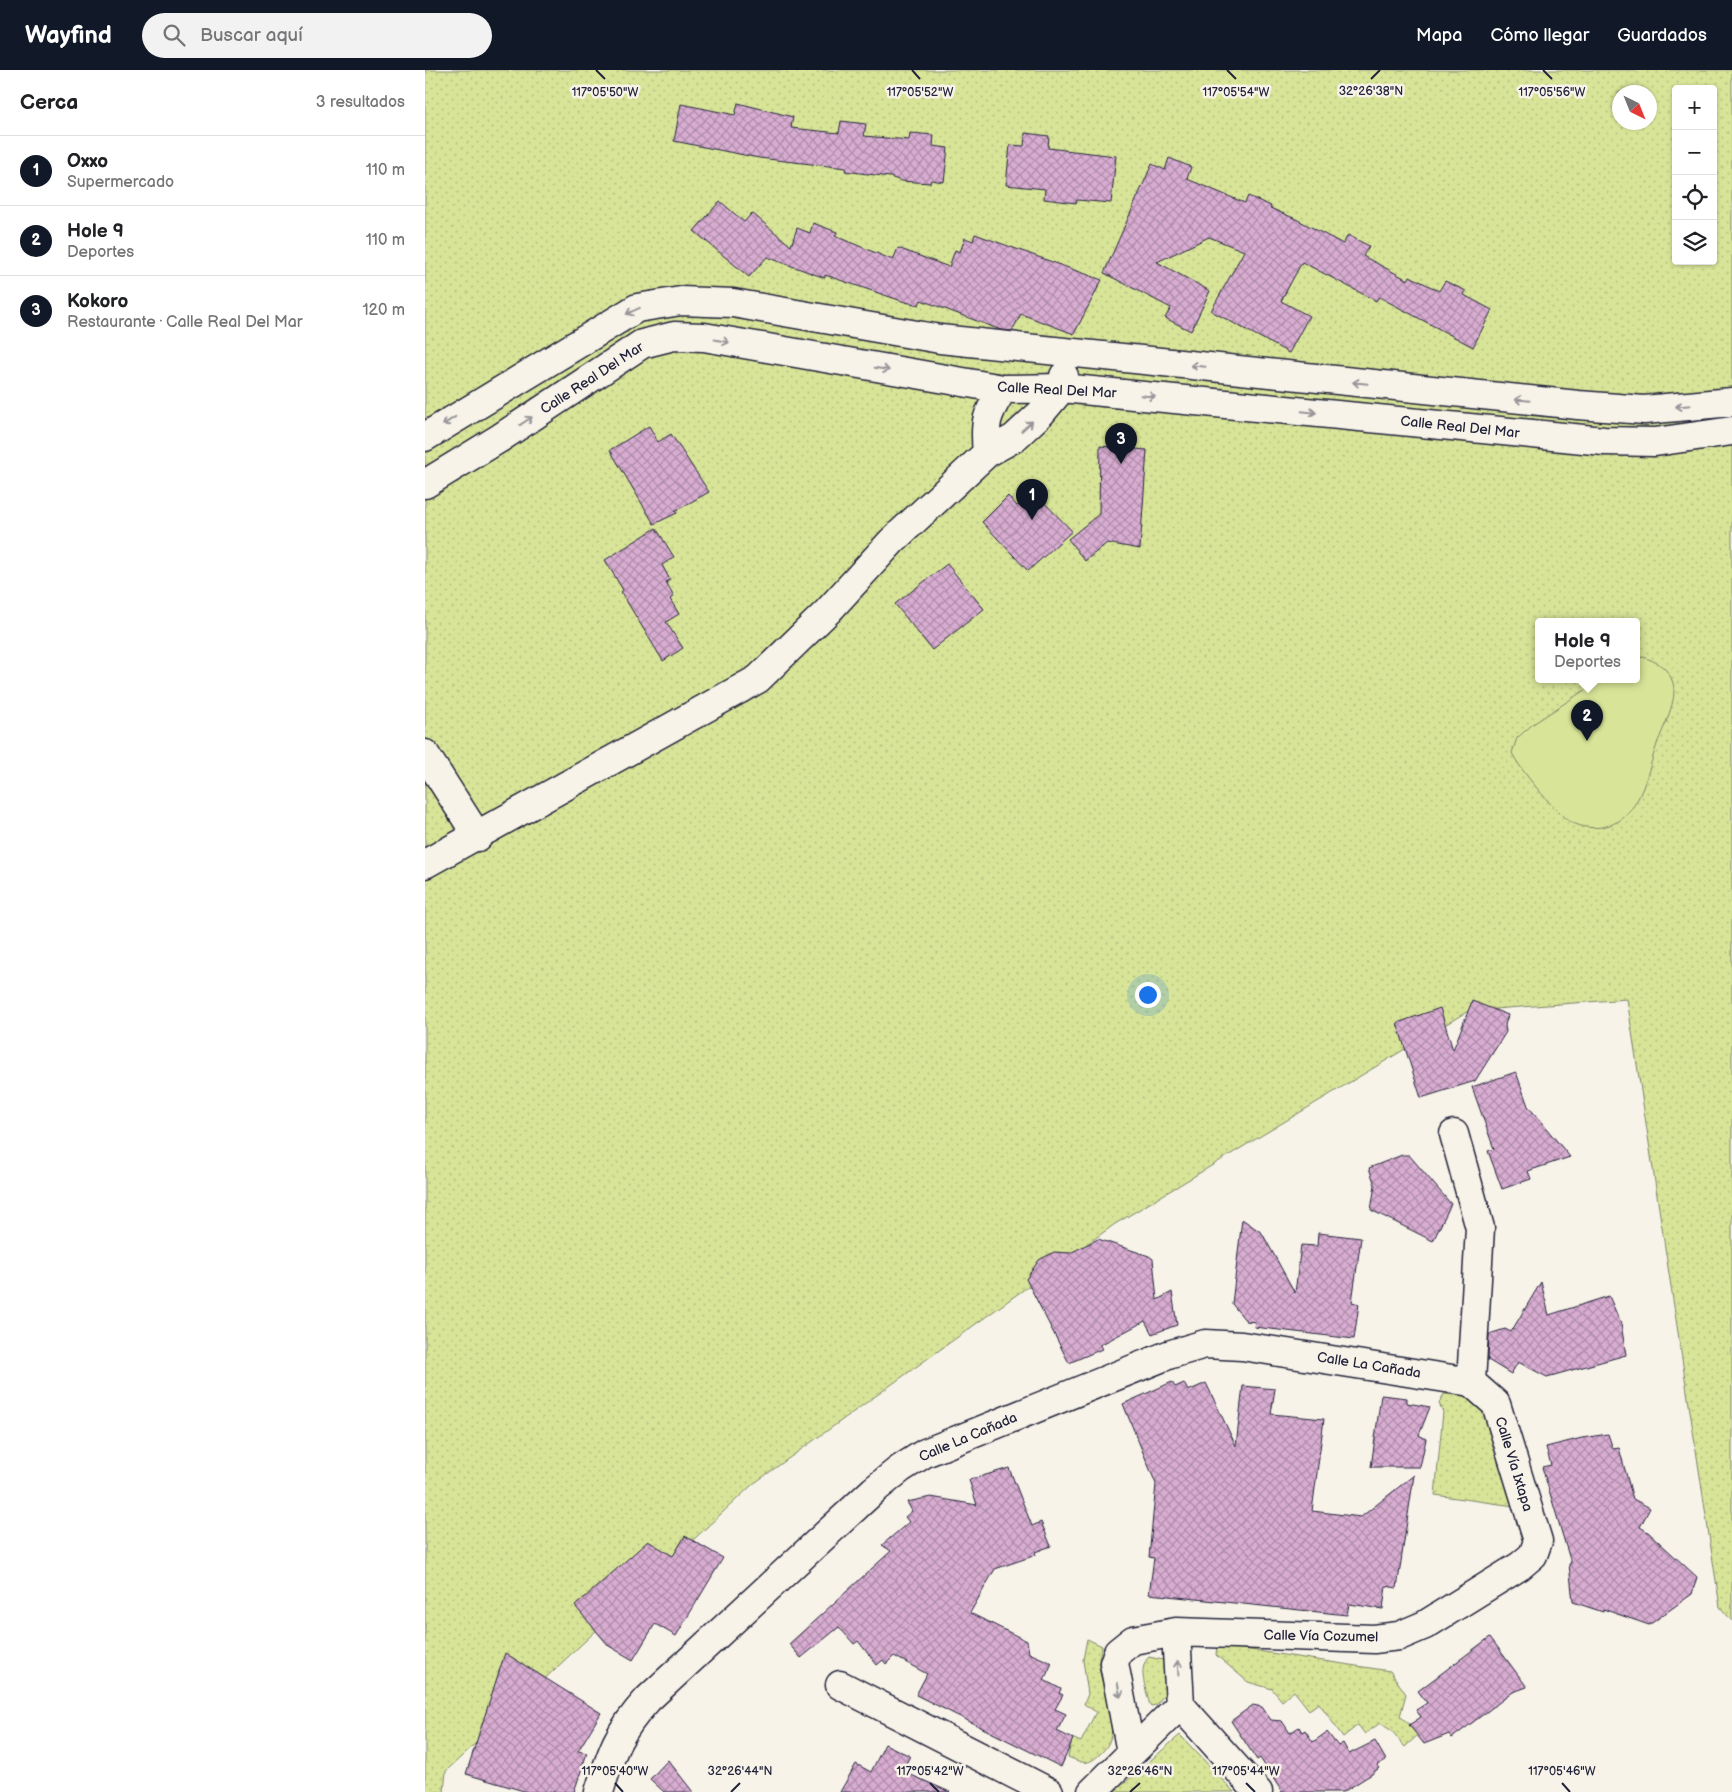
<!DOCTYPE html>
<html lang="es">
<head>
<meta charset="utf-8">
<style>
	body { margin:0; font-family:"Balsamiq Sans",sans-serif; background:#f2f2f2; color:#202124 }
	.controls { position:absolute; right:15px; top:15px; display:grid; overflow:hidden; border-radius:5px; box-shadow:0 1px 4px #0004 }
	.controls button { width:45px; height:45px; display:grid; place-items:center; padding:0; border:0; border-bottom:1px solid #e0e0e0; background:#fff; color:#202124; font:25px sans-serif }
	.compass { position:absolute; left:1187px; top:15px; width:45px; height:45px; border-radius:50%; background:#fff; box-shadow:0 1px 4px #0004; rotate:137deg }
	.you { position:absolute; left:722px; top:924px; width:18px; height:18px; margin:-12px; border:4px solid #fff; border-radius:50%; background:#1a73e8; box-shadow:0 0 0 8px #1a73e833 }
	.badge { display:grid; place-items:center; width:32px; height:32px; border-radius:50%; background:#111827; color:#fff; font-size:16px; font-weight:700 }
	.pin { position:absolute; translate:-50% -41px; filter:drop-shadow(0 1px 2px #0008) }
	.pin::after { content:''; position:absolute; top:26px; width:18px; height:15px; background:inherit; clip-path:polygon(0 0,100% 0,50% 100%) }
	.popup { position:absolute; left:1110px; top:548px; width:105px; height:65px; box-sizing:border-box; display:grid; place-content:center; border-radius:5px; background:#fff; filter:drop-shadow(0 1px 4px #0005); font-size:16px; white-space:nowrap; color:#757577 }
	.popup b { font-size:19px; color:#202124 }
	.popup::after { content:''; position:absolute; left:50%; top:100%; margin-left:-10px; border:10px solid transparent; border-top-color:#fff }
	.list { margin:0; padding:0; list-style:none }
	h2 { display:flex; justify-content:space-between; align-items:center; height:65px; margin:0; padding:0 20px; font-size:21px }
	h2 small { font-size:16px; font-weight:400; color:#757577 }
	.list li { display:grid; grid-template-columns:32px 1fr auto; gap:15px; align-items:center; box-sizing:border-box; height:70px; padding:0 20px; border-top:1px solid #e0e0e0 }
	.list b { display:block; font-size:19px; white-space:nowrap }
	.list p { margin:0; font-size:16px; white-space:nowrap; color:#757577 }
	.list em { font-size:16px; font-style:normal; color:#757577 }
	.icon { flex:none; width:28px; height:28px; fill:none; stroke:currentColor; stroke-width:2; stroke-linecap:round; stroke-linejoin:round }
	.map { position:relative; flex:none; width:1307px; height:1722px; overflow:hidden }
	header { display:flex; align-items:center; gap:30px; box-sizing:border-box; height:70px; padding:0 25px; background:#111827; color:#fff }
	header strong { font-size:24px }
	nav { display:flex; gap:28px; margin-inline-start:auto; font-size:18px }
	.search { width:350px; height:45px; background:#f2f2f2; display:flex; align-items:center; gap:12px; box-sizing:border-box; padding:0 18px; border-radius:28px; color:#757577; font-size:19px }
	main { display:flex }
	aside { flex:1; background:#fff }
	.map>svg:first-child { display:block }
	.grass { fill:url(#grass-dots); stroke:#7d846a; fill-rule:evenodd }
	.garden { fill:#d8e598; stroke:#7d846a }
	.building { fill:url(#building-cross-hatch); stroke:#22223b }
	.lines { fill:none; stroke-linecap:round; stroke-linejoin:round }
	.minor-casing { stroke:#22223b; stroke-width:31 }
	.minor { stroke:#f7f3e8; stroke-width:28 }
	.oneway { stroke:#97959a }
	.ticks { fill:none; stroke:#22223b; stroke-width:2 }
	.labels { text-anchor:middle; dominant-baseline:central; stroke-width:5; stroke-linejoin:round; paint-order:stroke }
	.street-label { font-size:14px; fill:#22223b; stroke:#f7f3e8 }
	.ticks-label { font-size:12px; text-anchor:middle; fill:#22223b; stroke:#f7f3e8; stroke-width:5; stroke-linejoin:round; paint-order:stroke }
</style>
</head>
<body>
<header>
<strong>Wayfind</strong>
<div class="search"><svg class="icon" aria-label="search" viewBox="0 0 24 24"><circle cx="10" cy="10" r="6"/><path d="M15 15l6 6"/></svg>Buscar aquí</div>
<nav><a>Mapa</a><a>Cómo llegar</a><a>Guardados</a></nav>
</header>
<main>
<aside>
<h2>Cerca<small>3 resultados</small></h2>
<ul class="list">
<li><span class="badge">1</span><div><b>Oxxo</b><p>Supermercado</p></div><em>110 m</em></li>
<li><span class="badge">2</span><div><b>Hole 9</b><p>Deportes</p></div><em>110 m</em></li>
<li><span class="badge">3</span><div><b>Kokoro</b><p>Restaurante · Calle Real Del Mar</p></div><em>120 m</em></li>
</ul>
</aside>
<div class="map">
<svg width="1307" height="1722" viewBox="0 0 1307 1722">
	<defs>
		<pattern id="grass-dots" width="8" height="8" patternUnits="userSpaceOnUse" patternTransform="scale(1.25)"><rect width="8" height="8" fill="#d8e598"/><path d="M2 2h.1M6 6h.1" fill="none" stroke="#b9c484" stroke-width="1.8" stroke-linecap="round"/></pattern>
		<pattern id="building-cross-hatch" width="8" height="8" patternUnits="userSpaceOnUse" patternTransform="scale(1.25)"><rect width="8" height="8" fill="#d8add1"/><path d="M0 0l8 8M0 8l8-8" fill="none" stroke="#af8cab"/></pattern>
	</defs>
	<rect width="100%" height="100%" fill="#f7f3e8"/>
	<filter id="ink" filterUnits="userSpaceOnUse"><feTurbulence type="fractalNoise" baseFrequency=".02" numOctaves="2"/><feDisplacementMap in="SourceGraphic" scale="10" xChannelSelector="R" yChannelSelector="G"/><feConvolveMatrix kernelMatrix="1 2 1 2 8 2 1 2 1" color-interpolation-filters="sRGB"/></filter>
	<g filter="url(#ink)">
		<path class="grass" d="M 0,0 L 1307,0 L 1307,1551 L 1295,1537 L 1202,929 L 1043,941 L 690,1154 L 328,1414 L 21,1701 L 19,1722 L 0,1722 ZM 1251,19 L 1288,19 L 1288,191 L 1251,191 ZM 1194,22 L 1224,22 L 1224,52 L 1194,52 ZM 1113,552 L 1211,552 L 1211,610 L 1113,610 Z
			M 1019,1324 L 1041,1326 L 1063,1341 L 1089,1436 L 1010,1425 L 1018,1342 L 1014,1333 Z
			M 662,1569 L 677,1576 C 676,1581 674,1586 674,1591 C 674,1621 703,1661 674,1685 C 662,1696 658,1693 643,1687 L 647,1668 L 656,1672 L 671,1642 L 659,1634 L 663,1624 L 658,1590 Z
			M 792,1575 L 965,1601 L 981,1624 L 975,1646 L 995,1663 L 980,1677 L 967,1661 L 955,1653 L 940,1664 L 933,1655 L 918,1667 L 894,1633 L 884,1640 L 869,1621 L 857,1631 L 847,1619 L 823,1612 L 791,1585 Z
			M 724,1587 L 738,1590 L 744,1619 L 731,1635 L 726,1636 L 724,1632 C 721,1618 712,1598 724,1587 Z
			M 755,1665 L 809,1722 L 689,1722 Z"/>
		<path class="garden" d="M 1218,587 C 1232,592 1243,597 1248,613 C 1253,630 1238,658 1232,674 C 1224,697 1220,722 1205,741 C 1191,759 1162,763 1143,750 C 1127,738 1096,701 1087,683 L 1092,668 L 1108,654 L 1175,610 L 1211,610 L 1211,589 Z"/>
		<path class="building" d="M 313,33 L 368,47 L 366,58 L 414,63 L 416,51 L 441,54 L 439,66 L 484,70 L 485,63 L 509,65 L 508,76 L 523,78 L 519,112 L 506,110 L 505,113 L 476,111 L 465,107 L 420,101 L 421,98 L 334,88 L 249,71 L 256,34 L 310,45 Z
			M 600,63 L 624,66 L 623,78 L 691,86 L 686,133 L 652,130 L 651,133 L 619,129 L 620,119 L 581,115 L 585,75 L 599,76 Z
			M 744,88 L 766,97 L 762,109 L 820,133 L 823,126 L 846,136 L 845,138 L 871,149 L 918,174 L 923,165 L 944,176 L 938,186 L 983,210 L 985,206 L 1014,221 L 1020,211 L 1041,221 L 1039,225 L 1067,240 L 1048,277 L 954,227 L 951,231 L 877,192 L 856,231 L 884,246 L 864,283 L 786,241 L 819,181 L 784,167 L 732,192 L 785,221 L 766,261 L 740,248 L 746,238 L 679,203 L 727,94 L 740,100 Z
			M 295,131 L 319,152 L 327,143 L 366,176 L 372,158 L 385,163 L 388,153 L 412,162 L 410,166 L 468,190 L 473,178 L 524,197 L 530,180 L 535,182 L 540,168 L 548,171 L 550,164 L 677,210 L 649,264 L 596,244 L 587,261 L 576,260 L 496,230 L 494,235 L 480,232 L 400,205 L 400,208 L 342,187 L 324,207 L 269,161 Z
			M 224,356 L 233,372 L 246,364 L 284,422 L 250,441 L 252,443 L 229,454 L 185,380 Z
			M 675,376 L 722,380 L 715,479 L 682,473 L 660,491 L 643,469 L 674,444 Z
			M 610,423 L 647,461 L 603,501 L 557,452 L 583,426 L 592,436 Z
			M 231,458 L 249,487 L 237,495 L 245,510 L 241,512 L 249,526 L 245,529 L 254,544 L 241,552 L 258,578 L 238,591 L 196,522 L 198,520 L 180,490 Z
			M 522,494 L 559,539 L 507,580 L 470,534 Z
			M 1047,931 L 1083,945 L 1080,955 L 1081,962 L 1050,1011 L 996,1028 L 972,953 L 1015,938 L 1028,980 Z
			M 1091,1002 L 1103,1036 L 1145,1087 L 1103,1101 L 1106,1109 L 1077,1119 L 1063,1081 L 1069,1079 L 1047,1017 Z
			M 977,1085 L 984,1085 L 1026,1134 L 1008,1171 L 946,1140 L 950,1115 L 944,1098 Z
			M 817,1149 L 837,1163 L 870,1223 L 876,1175 L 892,1176 L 893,1163 L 936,1168 L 927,1232 L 934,1234 L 929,1269 L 829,1257 L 830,1252 L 821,1251 L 807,1234 Z
			M 673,1169 L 724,1186 L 728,1189 L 732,1230 L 747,1222 L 752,1255 L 727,1264 L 720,1251 L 675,1275 L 677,1279 L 644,1293 L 601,1209 L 614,1190 L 629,1182 L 645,1183 Z
			M 1116,1212 L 1124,1245 L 1184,1226 L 1196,1254 L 1201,1285 L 1122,1307 L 1093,1292 L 1086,1304 L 1063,1290 L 1064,1264 L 1080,1259 L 1086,1262 Z
			M 747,1312 L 750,1317 L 759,1313 L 763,1321 L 781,1313 L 811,1376 L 818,1316 L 850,1319 L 846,1344 L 899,1349 L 887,1441 L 936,1447 L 989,1405 L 972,1518 L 961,1516 L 958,1539 L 924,1534 L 922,1545 L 724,1524 L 729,1488 L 724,1487 L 731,1414 L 698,1334 Z
			M 956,1325 L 982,1328 L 982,1333 L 1005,1337 L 994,1365 L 1001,1369 L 995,1397 L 946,1397 Z
			M 1183,1364 L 1188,1379 L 1194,1378 L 1208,1429 L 1225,1438 L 1215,1457 L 1223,1462 L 1272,1507 L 1267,1524 L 1224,1555 L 1178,1539 L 1178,1542 L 1148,1532 L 1144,1494 L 1146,1493 L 1117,1397 L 1126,1395 L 1121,1377 L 1157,1368 Z
			M 584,1398 L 607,1456 L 616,1452 L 626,1476 L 610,1482 L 611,1485 L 570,1499 L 545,1543 L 602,1571 L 604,1583 L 627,1593 L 619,1610 L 636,1619 L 634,1623 L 638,1625 L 630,1639 L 641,1644 L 632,1661 L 648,1669 L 636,1697 L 491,1625 L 502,1604 L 469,1586 L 461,1594 L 458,1590 L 452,1595 L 433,1571 L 429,1574 L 414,1557 L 376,1588 L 364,1574 L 466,1481 L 457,1475 L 484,1452 L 480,1447 L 487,1441 L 482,1432 L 506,1427 L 552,1435 L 544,1410 Z
			M 260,1466 L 298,1488 L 251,1566 L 230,1554 L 208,1590 L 184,1576 L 150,1536 L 223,1471 L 248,1486 Z
			M 1065,1567 L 1102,1617 L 1088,1622 L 1027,1668 L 1024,1664 L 999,1674 L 984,1655 L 996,1647 L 991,1640 L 1002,1633 L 993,1621 Z
			M 80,1583 L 176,1643 L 153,1681 L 162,1683 L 149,1722 L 102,1722 L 41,1704 Z
			M 828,1635 L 837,1637 L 846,1650 L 857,1651 L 865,1663 L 874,1657 L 877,1662 L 880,1660 L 888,1672 L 902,1662 L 913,1676 L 918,1673 L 924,1684 L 950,1671 L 961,1690 L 952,1695 L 954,1698 L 947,1704 L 918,1722 L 857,1722 L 835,1688 L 832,1690 L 806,1651 Z
			M 460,1674 L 485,1686 L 477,1701 L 525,1722 L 415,1722 L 431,1694 L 446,1702 Z
			M 243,1690 L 268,1722 L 239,1722 L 225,1709 Z"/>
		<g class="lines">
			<g class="minor-casing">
				<path id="minor" d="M 0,367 L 212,238 L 256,231 L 308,233 L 515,269 L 1153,335 L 1219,340 L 1307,332
					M 562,383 C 559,352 561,345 578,319
					M 0,414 L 75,368 L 217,274 L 249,266 L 279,267 L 578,319 L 637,318 L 1179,371 L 1230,372 L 1307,361
					M 0,684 L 53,767
					M 0,794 L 333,609 L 403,541 L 467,471 L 562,383 L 589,368 L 616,343 L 637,318 L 639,306
					M 1029,1064 L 1055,1158 L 1046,1312
					M 415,1615 L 624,1722
					M 755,1635 L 833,1722
					M 706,1682 L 689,1593 L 693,1582 L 708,1570 L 751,1562 L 949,1569 L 974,1566 L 1000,1555 L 1095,1496 L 1108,1485 L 1113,1471 L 1071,1334 L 1046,1312
					M 174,1722 C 187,1680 193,1662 223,1629 L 449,1420 L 475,1399 L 500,1383 L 743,1285 L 780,1274 L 817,1276 L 1046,1312
					M 667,1722 L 755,1635 L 751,1562"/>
			</g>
			<use href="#minor" class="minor"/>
		</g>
		<defs><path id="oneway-shaft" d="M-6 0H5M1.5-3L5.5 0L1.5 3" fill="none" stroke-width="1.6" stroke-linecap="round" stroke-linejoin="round" transform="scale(1.25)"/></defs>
		<g class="oneway">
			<use href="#oneway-shaft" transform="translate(208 241) rotate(155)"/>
			<use href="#oneway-shaft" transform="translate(297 271) rotate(11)"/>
			<use href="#oneway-shaft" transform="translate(773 296) rotate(-174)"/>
			<use href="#oneway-shaft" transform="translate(457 299) rotate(10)"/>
			<use href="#oneway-shaft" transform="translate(935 313) rotate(-174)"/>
			<use href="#oneway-shaft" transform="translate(723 326) rotate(6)"/>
			<use href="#oneway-shaft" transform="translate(1097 330) rotate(-174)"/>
			<use href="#oneway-shaft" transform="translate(1258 336) rotate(175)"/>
			<use href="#oneway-shaft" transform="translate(884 342) rotate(6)"/>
			<use href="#oneway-shaft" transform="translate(24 351) rotate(147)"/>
			<use href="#oneway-shaft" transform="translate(101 351) rotate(-34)"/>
			<use href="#oneway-shaft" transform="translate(602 356) rotate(-42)"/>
			<use href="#oneway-shaft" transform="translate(753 1598) rotate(-93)"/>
			<use href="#oneway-shaft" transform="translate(694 1620) rotate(79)"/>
		</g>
	</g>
	<path class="ticks" d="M 171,0 L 180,9M 487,0 L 495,9M 802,0 L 811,9M 1118,0 L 1127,9M 946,9 L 955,0M 190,1713 L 198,1722M 505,1713 L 514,1722M 821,1713 L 830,1722M 1137,1713 L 1145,1722M 306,1722 L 315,1713M 705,1722 L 715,1713"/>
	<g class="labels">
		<g class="street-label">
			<text transform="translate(167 308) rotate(-33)">Calle Real Del Mar</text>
			<text transform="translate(632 320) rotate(3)">Calle Real Del Mar</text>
			<text transform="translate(1035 357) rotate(6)">Calle Real Del Mar</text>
			<text transform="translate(944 1295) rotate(9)">Calle La Cañada</text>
			<text transform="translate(543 1367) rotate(-23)">Calle La Cañada</text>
			<text transform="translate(1089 1394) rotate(73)">Calle Vía Ixtapa</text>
			<text transform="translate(896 1566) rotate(1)">Calle Vía Cozumel</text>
		</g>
	</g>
	<g class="ticks-label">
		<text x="946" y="25">32°26'38"N</text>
		<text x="180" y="26">117°05'50"W</text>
		<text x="495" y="26">117°05'52"W</text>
		<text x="811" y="26">117°05'54"W</text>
		<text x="1127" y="26">117°05'56"W</text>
		<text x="190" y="1705">117°05'40"W</text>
		<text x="505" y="1705">117°05'42"W</text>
		<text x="821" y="1705">117°05'44"W</text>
		<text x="1137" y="1705">117°05'46"W</text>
		<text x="315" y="1705">32°26'44"N</text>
		<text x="715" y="1705">32°26'46"N</text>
	</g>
</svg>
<div class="controls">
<button>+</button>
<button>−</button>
<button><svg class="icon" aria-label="locate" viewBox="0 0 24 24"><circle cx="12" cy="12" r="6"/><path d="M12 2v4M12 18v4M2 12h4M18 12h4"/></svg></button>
<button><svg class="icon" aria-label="layers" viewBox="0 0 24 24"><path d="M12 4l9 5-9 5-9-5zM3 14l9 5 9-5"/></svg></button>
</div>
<svg class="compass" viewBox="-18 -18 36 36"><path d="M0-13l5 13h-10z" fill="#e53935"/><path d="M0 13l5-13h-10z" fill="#757577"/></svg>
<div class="you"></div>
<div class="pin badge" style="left:607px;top:450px">1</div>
<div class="pin badge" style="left:1162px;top:671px">2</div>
<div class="popup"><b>Hole 9</b>Deportes</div>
<div class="pin badge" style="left:696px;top:394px">3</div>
</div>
</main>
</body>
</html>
